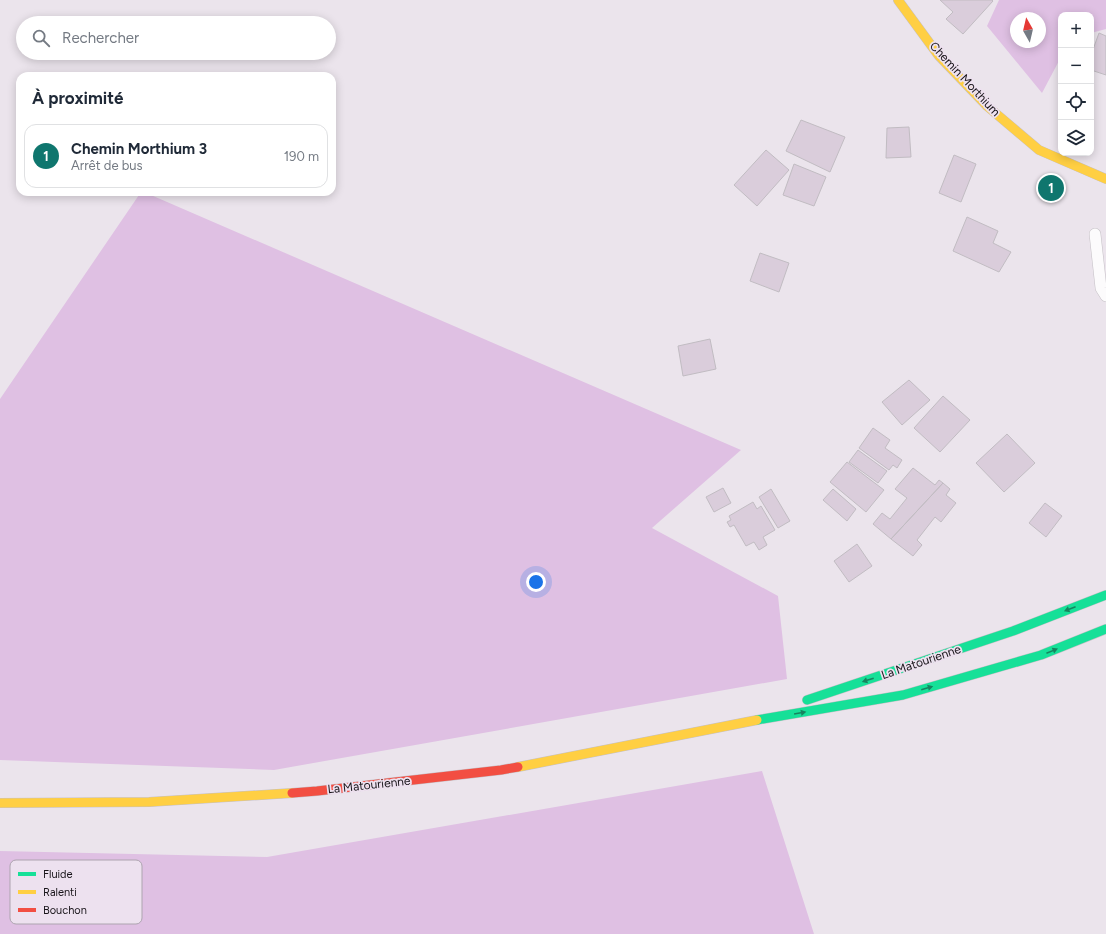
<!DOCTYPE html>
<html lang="fr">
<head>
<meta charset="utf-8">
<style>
	body { margin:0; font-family:Figtree,sans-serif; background:#f6f6f7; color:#1f2937 }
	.controls { position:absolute; right:12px; top:12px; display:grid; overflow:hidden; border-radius:8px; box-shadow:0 2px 10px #0003 }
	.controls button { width:36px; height:36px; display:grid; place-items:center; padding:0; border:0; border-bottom:1px solid #e0e1e3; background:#fff; color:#1f2937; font:20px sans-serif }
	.compass { position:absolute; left:1010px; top:12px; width:36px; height:36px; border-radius:50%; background:#fff; box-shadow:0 2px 10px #0003; rotate:352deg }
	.you { position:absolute; left:536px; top:582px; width:14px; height:14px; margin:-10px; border:3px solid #fff; border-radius:50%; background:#1a73e8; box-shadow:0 0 0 6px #1a73e833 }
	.badge { display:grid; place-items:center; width:26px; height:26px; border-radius:50%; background:#0f766e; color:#fff; font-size:13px; font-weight:700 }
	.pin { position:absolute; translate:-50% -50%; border:2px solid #fff; box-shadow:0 1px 4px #0006 }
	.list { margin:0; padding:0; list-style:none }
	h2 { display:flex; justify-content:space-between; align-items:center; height:52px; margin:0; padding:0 16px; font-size:17px }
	h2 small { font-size:13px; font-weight:400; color:#747a83 }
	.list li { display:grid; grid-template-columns:26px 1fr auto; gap:12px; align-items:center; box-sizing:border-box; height:64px; margin:0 8px 8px; padding:0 8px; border:1px solid #e0e1e3; border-radius:12px }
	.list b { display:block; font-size:15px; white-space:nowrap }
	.list p { margin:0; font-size:13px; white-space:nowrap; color:#747a83 }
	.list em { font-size:13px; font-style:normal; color:#747a83 }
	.icon { flex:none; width:22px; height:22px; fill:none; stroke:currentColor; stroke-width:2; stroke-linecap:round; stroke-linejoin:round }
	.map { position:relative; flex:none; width:1106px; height:934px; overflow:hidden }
	.search { position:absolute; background:#fff; box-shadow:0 2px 10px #0003; left:16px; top:16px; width:320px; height:44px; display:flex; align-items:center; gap:10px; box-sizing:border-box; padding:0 14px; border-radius:22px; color:#747a83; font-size:15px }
	.panel { position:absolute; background:#fff; box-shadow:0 2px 10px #0003; left:16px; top:72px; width:320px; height:124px; border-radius:12px }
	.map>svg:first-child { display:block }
	.forest { fill:#dfc0e3; fill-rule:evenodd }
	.building { fill:#dacddb; stroke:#c1bcc2 }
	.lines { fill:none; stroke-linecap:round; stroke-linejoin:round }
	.lane-casing { stroke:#c5c0c6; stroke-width:12 }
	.fast-casing { stroke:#c5c0c6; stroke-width:10 }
	.slow-casing { stroke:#c5c0c6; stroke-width:10 }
	.jam-casing { stroke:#c5c0c6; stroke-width:10 }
	.lane { stroke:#fcfbfc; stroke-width:11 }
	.fast { stroke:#16e098; stroke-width:9 }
	.slow { stroke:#ffcf43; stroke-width:9 }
	.jam { stroke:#f24e42; stroke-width:9 }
	.oneway { fill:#17845f }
	.labels { text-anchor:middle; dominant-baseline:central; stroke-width:3.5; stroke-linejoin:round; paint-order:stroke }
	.street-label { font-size:12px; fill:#181419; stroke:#ede1ef }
	.key { fill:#ede1ef; stroke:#ada4af; stroke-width:1 }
	.key-label { font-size:11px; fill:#181419 }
</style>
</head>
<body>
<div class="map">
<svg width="1106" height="934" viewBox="0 0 1106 934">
	<rect width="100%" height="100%" fill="#ebe4ec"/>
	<path class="forest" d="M 999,0 L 1106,0 L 1106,29 L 1091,33 L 1091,15 L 1061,15 L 1061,57 L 1042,93 L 987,26 ZM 1016,18 L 1040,18 L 1040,42 L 1016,42 Z
		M 141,192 L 144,192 L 741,450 L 652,528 L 778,596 L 787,679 L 274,770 L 0,760 L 0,399 Z
		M 762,771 L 814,934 L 0,934 L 0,851 L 267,857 Z"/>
	<path class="building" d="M 940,0 L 992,0 L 993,1 L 963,34 L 946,19 L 953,12 Z
		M 1099,33 L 1106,36 L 1106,75 L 1091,70 L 1091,55 Z
		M 801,120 L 845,137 L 830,172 L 786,151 Z
		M 909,127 L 911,157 L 886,158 L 887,128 Z
		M 766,150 L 789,170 L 757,206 L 734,185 Z
		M 954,155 L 976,164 L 961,202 L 939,193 Z
		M 794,164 L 826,177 L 814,206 L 783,195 Z
		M 967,217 L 998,231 L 993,243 L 1011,252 L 999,272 L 953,251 Z
		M 760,253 L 789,263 L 779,292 L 750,281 Z
		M 710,339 L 716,369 L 683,376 L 678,346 Z
		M 909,380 L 930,400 L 902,425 L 882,402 Z
		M 943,396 L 970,420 L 940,452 L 914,428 Z
		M 873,428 L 890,440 L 885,448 L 902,460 L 897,468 L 893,465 L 889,470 L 859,448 Z
		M 1007,434 L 1035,463 L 1004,492 L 976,463 Z
		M 858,450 L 887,471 L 878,483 L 849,462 Z
		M 847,462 L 884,490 L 866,512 L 830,482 Z
		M 913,468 L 935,485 L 939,480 L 943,483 L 891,539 L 873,524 L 882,513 L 890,519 L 907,498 L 895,489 Z
		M 943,483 L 950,489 L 946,495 L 956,503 L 941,522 L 935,517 L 917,540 L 922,545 L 913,556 L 891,539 Z
		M 723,488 L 731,503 L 714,512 L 706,497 Z
		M 771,489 L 790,521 L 778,528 L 759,497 Z
		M 833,489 L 856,509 L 847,521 L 823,500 Z
		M 753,502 L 757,509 L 761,506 L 775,530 L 763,537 L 767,545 L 759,550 L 754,542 L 746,546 L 734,525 L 730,527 L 727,522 L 731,520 L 729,516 Z
		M 1045,503 L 1062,516 L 1046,537 L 1029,523 Z
		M 857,544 L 872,566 L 849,582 L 834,561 Z"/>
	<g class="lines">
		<g class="lane-casing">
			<path id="lane" d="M 1095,234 L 1101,288 L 1106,296"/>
		</g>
		<g class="fast-casing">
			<path id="fast" d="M 807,700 L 1013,631 L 1106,595
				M 757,720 L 903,695 L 1041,655 L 1106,629"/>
		</g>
		<g class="slow-casing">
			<path id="slow" d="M 898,0 L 939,56 L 987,106 L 1039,150 L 1106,179
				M 518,767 L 757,720
				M 0,803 L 149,802 L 292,793"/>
		</g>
		<g class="jam-casing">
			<path id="jam" d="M 292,793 L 317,791 L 501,770 L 518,767"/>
		</g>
		<use href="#lane" class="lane"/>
		<use href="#fast" class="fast"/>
		<use href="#slow" class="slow"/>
		<use href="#jam" class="jam"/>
	</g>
	<defs><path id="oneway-solid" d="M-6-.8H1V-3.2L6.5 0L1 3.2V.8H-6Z"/></defs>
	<g class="oneway">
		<use href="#oneway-solid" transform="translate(1070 609) rotate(159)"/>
		<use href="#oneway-solid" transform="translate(1052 651) rotate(-22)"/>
		<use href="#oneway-solid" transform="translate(868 680) rotate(162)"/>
		<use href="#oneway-solid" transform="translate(927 688) rotate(-16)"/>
		<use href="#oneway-solid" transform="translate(800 713) rotate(-10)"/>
	</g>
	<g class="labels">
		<g class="street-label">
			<text transform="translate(965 79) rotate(47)">Chemin Morthium</text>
			<text transform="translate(921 662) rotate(-19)">La Matourienne</text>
			<text transform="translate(369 785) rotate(-6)">La Matourienne</text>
		</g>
	</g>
	<rect x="10" y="860" width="132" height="64" rx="6" class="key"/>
	<rect x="18" y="872" width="18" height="4" fill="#16e098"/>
	<rect x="18" y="890" width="18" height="4" fill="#ffcf43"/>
	<rect x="18" y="908" width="18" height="4" fill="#f24e42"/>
	<g class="key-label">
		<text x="43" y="878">Fluide</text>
		<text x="43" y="896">Ralenti</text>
		<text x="43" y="914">Bouchon</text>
	</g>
</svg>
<div class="controls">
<button>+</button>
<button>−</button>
<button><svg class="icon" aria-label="locate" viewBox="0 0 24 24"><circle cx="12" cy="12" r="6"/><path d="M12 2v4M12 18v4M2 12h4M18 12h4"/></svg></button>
<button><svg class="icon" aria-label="layers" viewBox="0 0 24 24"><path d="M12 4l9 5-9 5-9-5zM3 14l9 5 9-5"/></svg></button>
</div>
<svg class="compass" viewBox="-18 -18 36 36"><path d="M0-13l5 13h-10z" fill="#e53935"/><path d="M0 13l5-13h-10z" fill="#747a83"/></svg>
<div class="you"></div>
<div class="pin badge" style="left:1051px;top:188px">1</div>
<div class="search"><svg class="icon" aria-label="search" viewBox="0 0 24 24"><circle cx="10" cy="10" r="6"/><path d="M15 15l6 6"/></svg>Rechercher</div>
<section class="panel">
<h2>À proximité<small></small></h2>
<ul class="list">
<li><span class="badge">1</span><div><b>Chemin Morthium 3</b><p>Arrêt de bus</p></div><em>190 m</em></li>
</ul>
</section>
</div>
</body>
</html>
